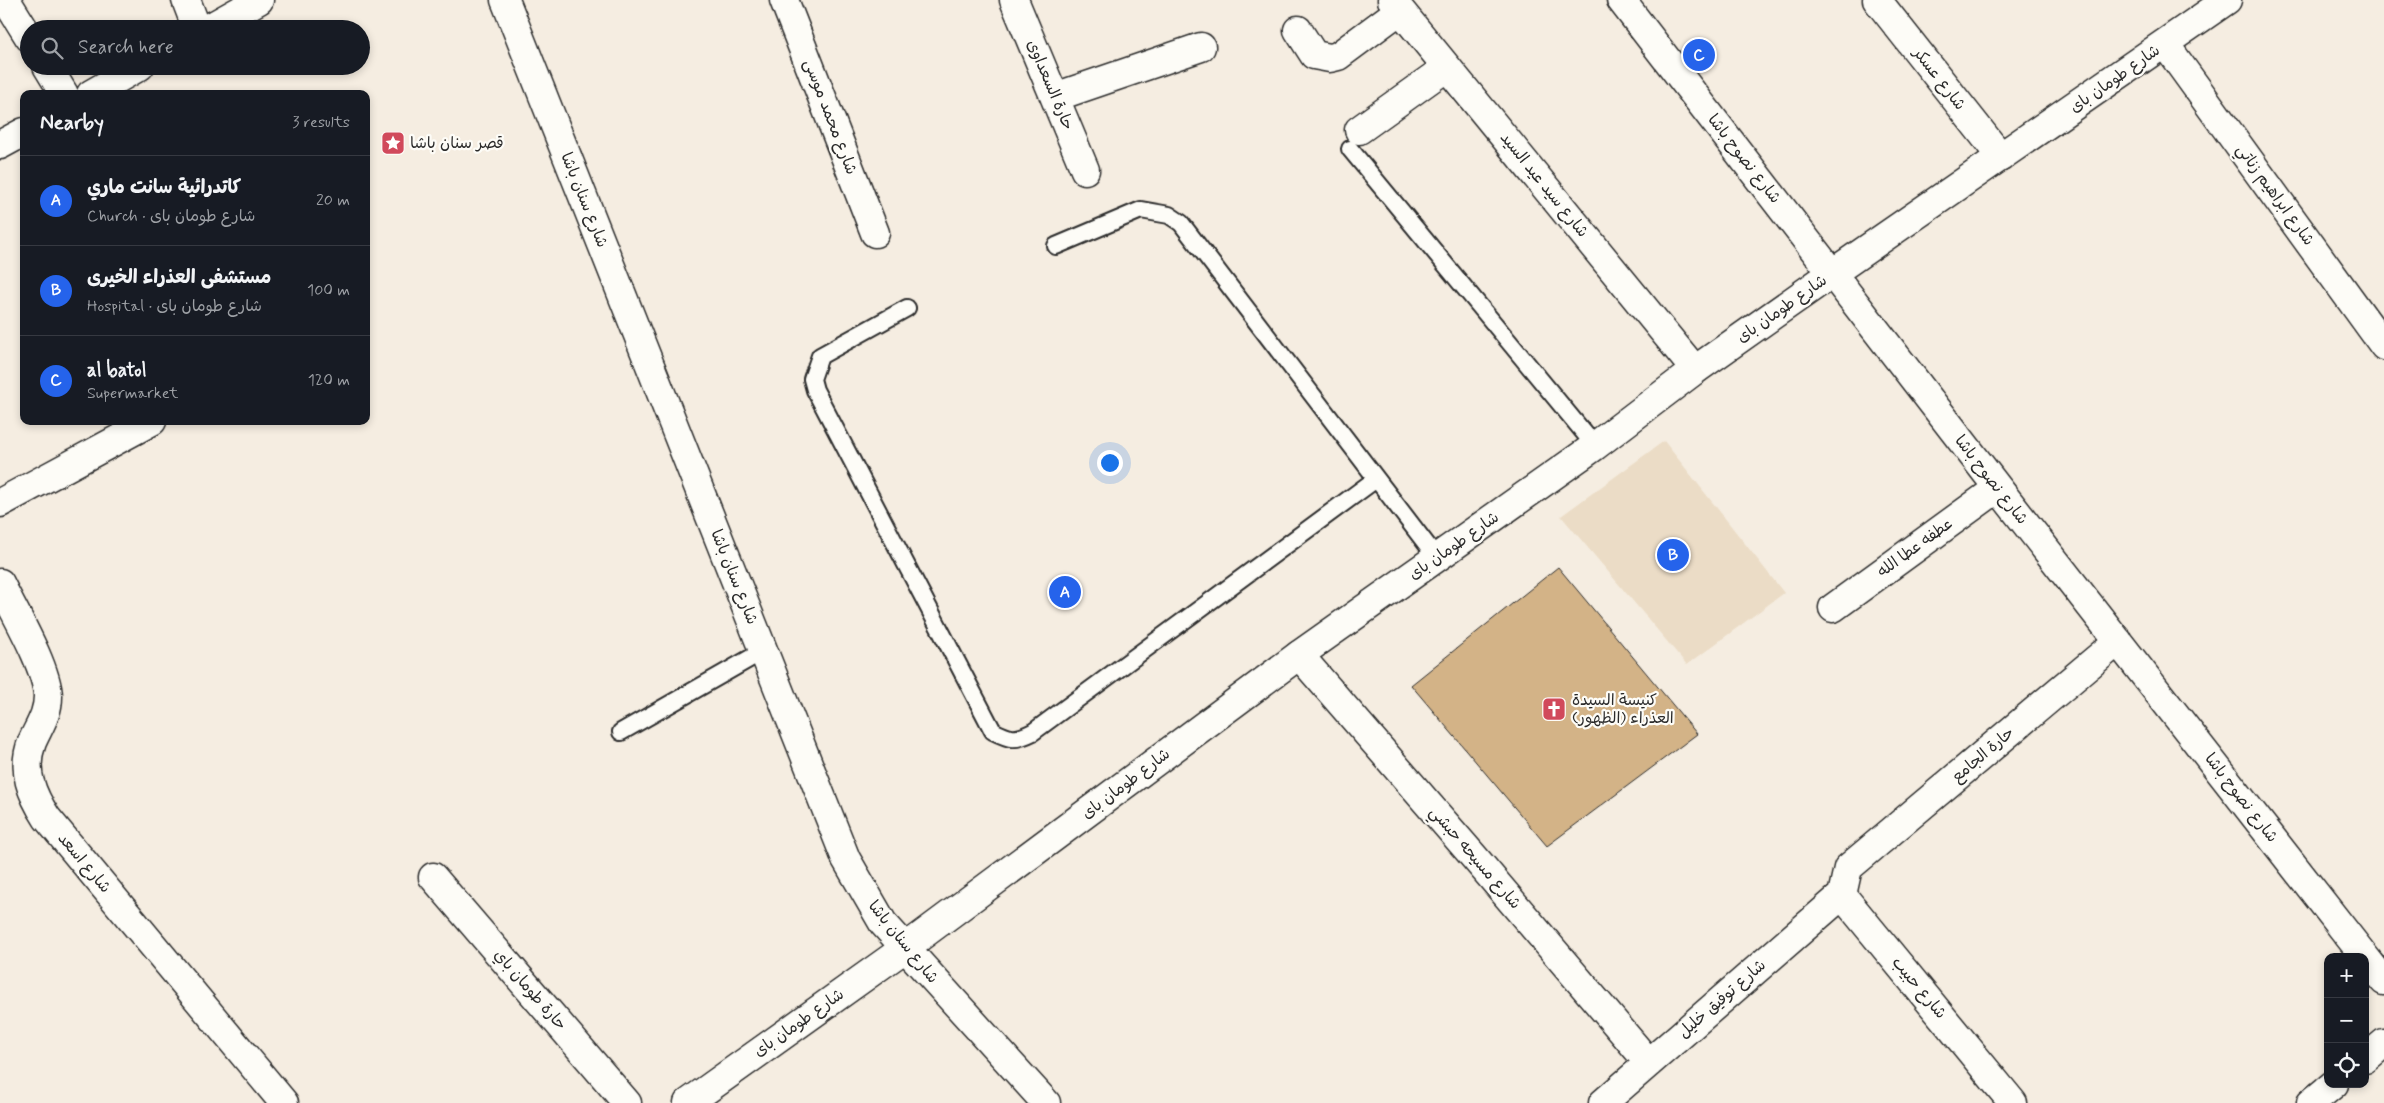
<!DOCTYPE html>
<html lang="en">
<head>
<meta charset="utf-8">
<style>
	body { margin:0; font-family:Mynerve,"Playpen Sans Arabic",sans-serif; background:#242831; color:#f1f3f6 }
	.controls { position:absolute; right:15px; bottom:15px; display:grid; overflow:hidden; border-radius:10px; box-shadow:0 2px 8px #0003 }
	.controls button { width:45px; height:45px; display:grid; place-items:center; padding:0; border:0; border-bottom:1px solid #363941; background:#171b24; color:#f1f3f6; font:25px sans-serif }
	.you { position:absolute; left:1109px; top:462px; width:18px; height:18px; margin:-12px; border:4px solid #fff; border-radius:50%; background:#1a73e8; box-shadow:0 0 0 8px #1a73e833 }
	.badge { display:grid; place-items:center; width:32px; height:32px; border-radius:50%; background:#2563eb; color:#fff; font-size:16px; font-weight:700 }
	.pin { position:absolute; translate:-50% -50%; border:2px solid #fff; box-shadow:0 1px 5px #0006 }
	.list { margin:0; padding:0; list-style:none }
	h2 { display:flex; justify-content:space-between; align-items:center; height:65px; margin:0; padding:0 20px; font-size:21px }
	h2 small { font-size:16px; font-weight:400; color:#9ea1a6 }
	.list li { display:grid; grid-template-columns:32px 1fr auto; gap:15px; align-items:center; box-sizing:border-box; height:90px; padding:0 20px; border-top:1px solid #363941 }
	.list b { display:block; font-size:19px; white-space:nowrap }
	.list p { margin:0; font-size:16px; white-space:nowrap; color:#9ea1a6 }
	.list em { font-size:16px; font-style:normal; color:#9ea1a6 }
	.icon { flex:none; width:28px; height:28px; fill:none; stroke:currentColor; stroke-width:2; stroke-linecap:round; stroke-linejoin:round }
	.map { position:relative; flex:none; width:2384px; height:1103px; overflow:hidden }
	.search { position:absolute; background:#171b24; box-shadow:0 2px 8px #0003; left:20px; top:20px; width:350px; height:55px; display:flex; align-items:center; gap:12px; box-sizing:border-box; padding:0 18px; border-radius:28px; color:#9ea1a6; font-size:19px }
	.panel { position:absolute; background:#171b24; box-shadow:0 2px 8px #0003; left:20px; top:90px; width:350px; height:335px; border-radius:10px }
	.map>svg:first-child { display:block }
	.built { fill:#ebdcc6 }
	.building { fill:#d3b387; stroke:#2b2b2b }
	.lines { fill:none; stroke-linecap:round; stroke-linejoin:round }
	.lane-casing { stroke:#2b2b2b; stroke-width:20 }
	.street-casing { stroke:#2b2b2b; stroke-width:31 }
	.secondary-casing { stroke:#2b2b2b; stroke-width:31 }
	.lane { stroke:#fdfcf7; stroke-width:16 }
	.street { stroke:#fdfcf7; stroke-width:28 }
	.secondary { stroke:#fdfcf7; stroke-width:28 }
	.labels { text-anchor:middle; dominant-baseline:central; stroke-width:4.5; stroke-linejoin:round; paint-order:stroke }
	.street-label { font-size:16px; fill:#2b2b2b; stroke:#fdfcf7 }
	.poi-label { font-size:16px; fill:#2b2b2b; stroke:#fdfcf7; text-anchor:start }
</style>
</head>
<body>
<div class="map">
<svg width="2384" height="1103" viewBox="0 0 2384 1103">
	<rect width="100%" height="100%" fill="#f5ede1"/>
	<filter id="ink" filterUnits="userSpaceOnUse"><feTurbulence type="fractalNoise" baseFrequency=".02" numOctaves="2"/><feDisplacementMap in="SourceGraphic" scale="10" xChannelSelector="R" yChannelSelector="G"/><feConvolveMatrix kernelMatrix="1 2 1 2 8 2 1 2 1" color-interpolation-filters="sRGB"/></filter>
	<g filter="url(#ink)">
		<path class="built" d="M 1664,441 L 1784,593 L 1687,665 L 1561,516 Z"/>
		<path class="building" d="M 1558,567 L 1697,734 L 1547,846 L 1411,685 Z"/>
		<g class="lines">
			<g class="lane-casing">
				<path id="lane" d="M 1350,149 L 1595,446
					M 1056,246 L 1141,210 L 1169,215 L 1181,223 L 1437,558
					M 907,308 L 820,356 L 812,379 L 815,390 L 993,731 C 1011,740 1015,741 1033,732 L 1376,479
					M 621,732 L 763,651"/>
			</g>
			<g class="street-casing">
				<path id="street" d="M 6,0 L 29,37
					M 186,0 L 197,29
					M 784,0 L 875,233
					M 1014,0 L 1085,170
					M 1392,0 L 1695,370
					M 1621,0 L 1998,488 L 2365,957
					M 1877,0 L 2001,157
					M 207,29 L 259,0
					M 1298,30 L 1314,55 L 1330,58 L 1338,56 L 1400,10
					M 2165,44 L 2384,346
					M 47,66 L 64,94
					M 91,94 L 140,66
					M 1055,97 L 1201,47
					M 1359,130 L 1447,67
					M 0,145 L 24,132
					M 0,503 L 152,421
					M 0,583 C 13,610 47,667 48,696 C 48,714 39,726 32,742 C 21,770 32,795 47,818 L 284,1103
					M 1833,608 L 1998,488
					M 1299,655 L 1475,858 L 1649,1063
					M 433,877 L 627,1103
					M 2365,957 L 2384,981
					M 2365,1059 L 2384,1043
					M 1603,1103 L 1842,895
					M 2013,1103 L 1842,895 L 1848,868 L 2118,641
					M 2311,1103 L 2334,1084"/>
			</g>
			<g class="secondary-casing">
				<path id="secondary" d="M 505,0 L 846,859 L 883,923 L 1046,1103
					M 688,1103 L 905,948 L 1299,655 L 1595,446 L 1695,370 L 1831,274 L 2227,0"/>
			</g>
			<use href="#lane" class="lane"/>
			<use href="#street" class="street"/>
			<use href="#secondary" class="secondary"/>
		</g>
	</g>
	<defs>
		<g id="sight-square" transform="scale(1.25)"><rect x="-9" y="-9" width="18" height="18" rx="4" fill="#d1495b" stroke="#fdfcf7"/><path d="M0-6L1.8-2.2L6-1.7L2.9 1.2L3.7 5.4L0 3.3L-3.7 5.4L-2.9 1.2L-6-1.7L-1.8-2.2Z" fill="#fff"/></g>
		<g id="church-square" transform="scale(1.25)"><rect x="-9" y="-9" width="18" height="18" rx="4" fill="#d1495b" stroke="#fdfcf7"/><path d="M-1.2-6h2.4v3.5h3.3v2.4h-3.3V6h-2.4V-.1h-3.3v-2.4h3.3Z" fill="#fff"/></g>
	</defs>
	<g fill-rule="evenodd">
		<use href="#sight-square" x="393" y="143"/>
		<use href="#church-square" x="1554" y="709"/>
	</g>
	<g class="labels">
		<g class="street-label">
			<text transform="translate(1939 79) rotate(52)">شارع عسكر</text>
			<text transform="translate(2115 79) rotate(-35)">شارع طومان باى</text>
			<text transform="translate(1050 85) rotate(67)">حارة السعداوى</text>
			<text transform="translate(830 117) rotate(69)">شارع محمد موسى</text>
			<text transform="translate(1744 159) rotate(52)">شارع نصوح باشا</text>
			<text transform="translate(1544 185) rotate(51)">شارع سيد عيد السيد</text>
			<text transform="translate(2275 195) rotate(54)">شارع ابراهيم زناتي</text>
			<text transform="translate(584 200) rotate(68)">شارع سنان باشا</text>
			<text transform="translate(1782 309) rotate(-35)">شارع طومان باى</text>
			<text transform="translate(1991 480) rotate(52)">شارع نصوح باشا</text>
			<text transform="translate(1454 546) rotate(-35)">شارع طومان باى</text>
			<text transform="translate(1915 548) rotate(-36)">عطفه عطا الله</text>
			<text transform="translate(734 577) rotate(68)">شارع سنان باشا</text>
			<text transform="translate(1983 755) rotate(-40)">حارة الجامع</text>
			<text transform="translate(1126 784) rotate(-37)">شارع طومان باى</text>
			<text transform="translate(2241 798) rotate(52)">شارع نصوح باشا</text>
			<text transform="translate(1475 858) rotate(49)">شارع مسيحه حبشي</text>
			<text transform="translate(84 863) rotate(50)">شارع اسعد</text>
			<text transform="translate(903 942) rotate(51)">شارع سنان باشا</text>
			<text transform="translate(1919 988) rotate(50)">شارع حبيب</text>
			<text transform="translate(530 990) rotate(49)">حارة طومان باي</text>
			<text transform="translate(1722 999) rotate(-41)">شارع توفيق خليل</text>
			<text transform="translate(799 1023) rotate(-35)">شارع طومان باى</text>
		</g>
		<g class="poi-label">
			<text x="410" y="143">قصر سنان باشا</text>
			<text x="1572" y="700">كنيسة السيدة<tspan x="1572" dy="18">العذراء (الظهور)</tspan></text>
		</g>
	</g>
</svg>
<div class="controls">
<button>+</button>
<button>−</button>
<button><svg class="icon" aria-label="locate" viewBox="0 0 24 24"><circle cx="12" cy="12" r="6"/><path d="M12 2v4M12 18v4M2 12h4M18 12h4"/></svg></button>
</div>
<div class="you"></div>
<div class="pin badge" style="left:1065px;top:592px">A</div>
<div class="pin badge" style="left:1673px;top:555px">B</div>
<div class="pin badge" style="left:1699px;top:55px">C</div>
<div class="search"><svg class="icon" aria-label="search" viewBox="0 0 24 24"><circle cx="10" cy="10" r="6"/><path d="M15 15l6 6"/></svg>Search here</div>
<section class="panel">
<h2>Nearby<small>3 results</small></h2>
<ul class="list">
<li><span class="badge">A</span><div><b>كاتدرائية سانت ماري</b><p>Church · شارع طومان باى</p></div><em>20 m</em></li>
<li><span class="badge">B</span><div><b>مستشفى العذراء الخيرى</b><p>Hospital · شارع طومان باى</p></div><em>100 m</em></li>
<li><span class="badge">C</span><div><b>al batol</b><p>Supermarket</p></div><em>120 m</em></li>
</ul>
</section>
</div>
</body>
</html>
